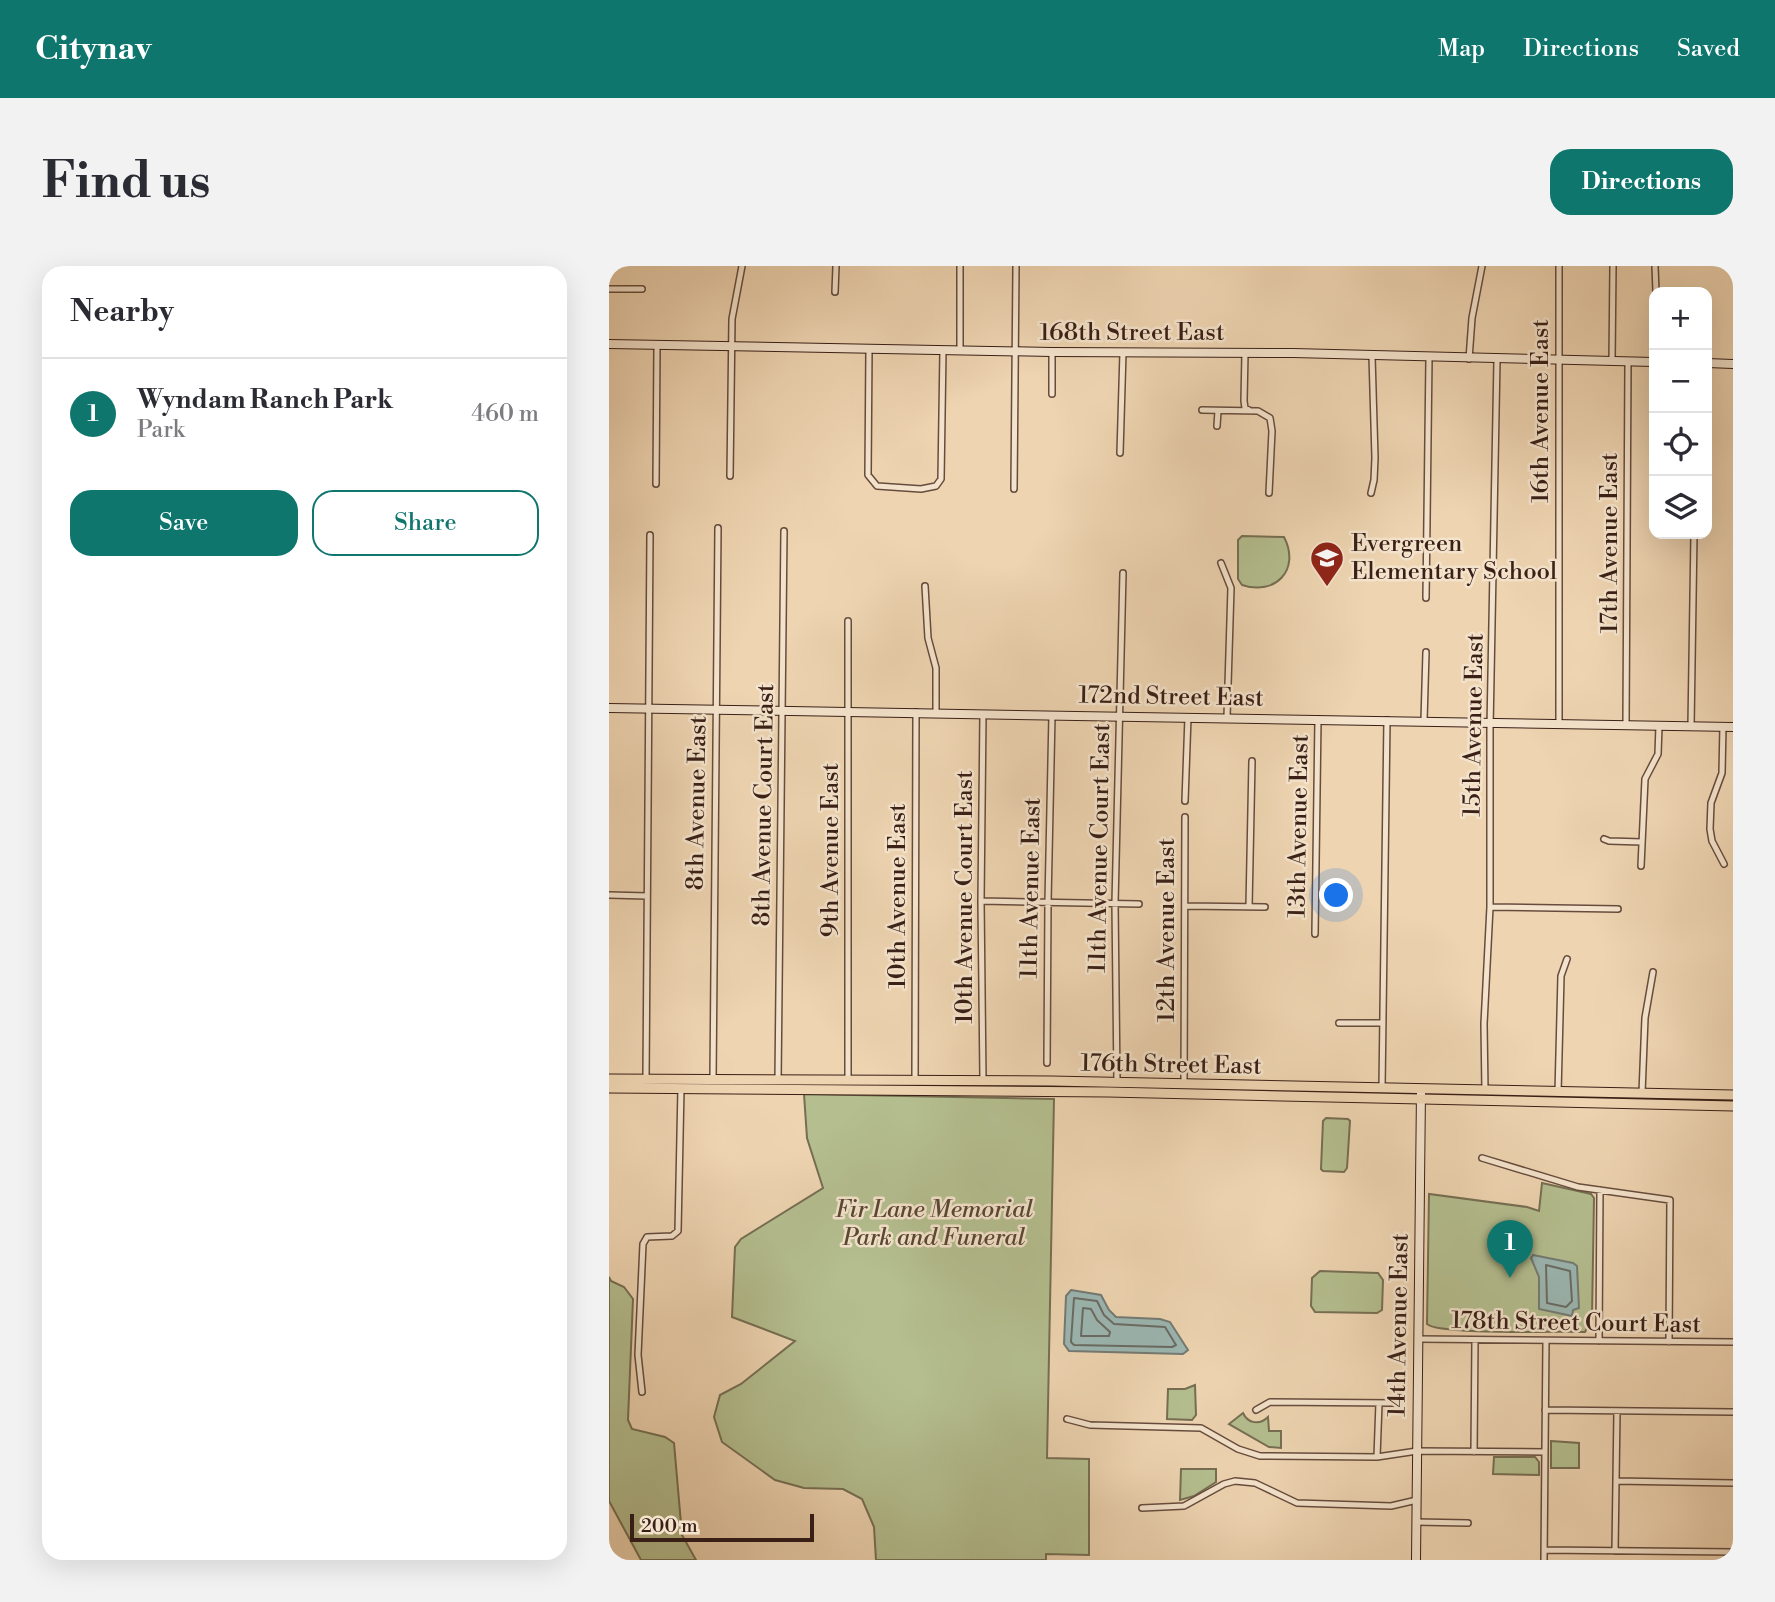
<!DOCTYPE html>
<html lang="en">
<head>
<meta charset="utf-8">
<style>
	body { margin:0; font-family:"Libre Bodoni",serif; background:#f2f2f3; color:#2b2b33 }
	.controls { position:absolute; right:21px; top:21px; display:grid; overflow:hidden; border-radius:14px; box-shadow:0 7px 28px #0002 }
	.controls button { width:63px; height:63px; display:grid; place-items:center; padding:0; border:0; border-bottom:2px solid #e1e1e2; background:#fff; color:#2b2b33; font:35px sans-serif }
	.scale { position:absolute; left:21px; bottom:18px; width:184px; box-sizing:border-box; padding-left:7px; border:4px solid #391f16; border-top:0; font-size:19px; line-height:24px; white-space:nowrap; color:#391f16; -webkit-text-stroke:5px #f4e3cc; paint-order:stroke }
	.you { position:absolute; left:728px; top:630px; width:24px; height:24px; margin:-18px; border:5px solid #fff; border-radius:50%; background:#1a73e8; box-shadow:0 0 0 10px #1a73e833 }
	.badge { display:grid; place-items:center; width:46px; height:46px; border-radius:50%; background:#0f766e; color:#fff; font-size:23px; font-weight:700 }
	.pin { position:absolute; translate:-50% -58px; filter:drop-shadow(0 2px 4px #0008) }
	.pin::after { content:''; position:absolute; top:37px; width:24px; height:21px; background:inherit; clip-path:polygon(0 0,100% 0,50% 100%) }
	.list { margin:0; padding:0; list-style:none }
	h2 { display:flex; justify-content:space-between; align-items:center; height:91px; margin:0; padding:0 28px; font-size:30px }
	h2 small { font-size:23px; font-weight:400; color:#7c7c81 }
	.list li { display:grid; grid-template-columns:46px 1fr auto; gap:21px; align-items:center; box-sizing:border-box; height:112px; padding:0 28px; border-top:2px solid #e1e1e2 }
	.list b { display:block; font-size:26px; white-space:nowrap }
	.list p { margin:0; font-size:23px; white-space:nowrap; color:#7c7c81 }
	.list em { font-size:23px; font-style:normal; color:#7c7c81 }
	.actions { display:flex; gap:14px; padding:21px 28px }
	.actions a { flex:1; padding:16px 0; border:2px solid #0f766e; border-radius:21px; text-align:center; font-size:24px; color:#0f766e }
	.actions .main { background:#0f766e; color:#fff }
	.icon { flex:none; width:38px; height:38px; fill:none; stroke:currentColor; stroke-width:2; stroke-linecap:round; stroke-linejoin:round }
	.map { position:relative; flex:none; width:1124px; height:1294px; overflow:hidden; border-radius:21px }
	header { display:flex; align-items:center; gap:42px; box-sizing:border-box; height:98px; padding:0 35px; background:#0f766e; color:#fff }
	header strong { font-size:33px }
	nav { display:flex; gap:38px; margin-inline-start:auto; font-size:24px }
	.intro { display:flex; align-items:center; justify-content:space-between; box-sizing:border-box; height:168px; padding:0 42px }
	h1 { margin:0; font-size:49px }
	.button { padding:18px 32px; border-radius:21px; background:#0f766e; color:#fff; font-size:24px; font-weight:700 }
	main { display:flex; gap:42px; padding:0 42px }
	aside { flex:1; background:#fff; border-radius:21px; box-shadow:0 7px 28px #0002 }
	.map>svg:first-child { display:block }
	.green { fill:#b4be8f; stroke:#766e52; stroke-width:2 }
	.water { fill:#9bb7b2; stroke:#747a74; stroke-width:2 }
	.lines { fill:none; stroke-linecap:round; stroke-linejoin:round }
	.shore { stroke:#6a6b64; stroke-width:2 }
	.street-casing { stroke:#664c3d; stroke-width:8 }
	.secondary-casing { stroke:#391f16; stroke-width:10 }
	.primary-casing { stroke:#391f16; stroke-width:11 }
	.street { stroke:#f4e3cc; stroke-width:5 }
	.secondary { stroke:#f4e3cc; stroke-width:8 }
	.primary { stroke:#eed4b1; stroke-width:9 }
	.labels { text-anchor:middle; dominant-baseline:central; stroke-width:5; stroke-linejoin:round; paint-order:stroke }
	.street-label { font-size:24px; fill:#391f16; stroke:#f4e3cc }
	.poi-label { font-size:24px; fill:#391f16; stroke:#f4e3cc; text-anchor:start }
	.park-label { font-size:24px; font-style:italic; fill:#584734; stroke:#f4e3cc }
</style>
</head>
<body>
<header>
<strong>Citynav</strong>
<nav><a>Map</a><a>Directions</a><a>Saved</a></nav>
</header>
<div class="intro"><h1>Find us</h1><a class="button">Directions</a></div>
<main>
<aside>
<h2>Nearby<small></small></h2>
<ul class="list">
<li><span class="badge">1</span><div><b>Wyndam Ranch Park</b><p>Park</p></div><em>460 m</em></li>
</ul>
<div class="actions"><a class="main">Save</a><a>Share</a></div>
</aside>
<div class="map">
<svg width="1124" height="1294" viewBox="0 0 1124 1294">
	<rect width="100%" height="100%" fill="#eed4b1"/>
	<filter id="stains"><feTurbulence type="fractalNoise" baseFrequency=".00286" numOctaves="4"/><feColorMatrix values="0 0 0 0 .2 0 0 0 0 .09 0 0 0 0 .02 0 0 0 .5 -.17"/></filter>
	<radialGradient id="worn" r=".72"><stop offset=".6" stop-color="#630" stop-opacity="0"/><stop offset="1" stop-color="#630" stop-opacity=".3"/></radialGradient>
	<path class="green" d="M 633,270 L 675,271 C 692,304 666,330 633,319 L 629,313 L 629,274 Z
		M 195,828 L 445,833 L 438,1192 L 480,1193 L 480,1289 L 437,1288 L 437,1294 L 267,1294 L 265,1261 L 253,1233 L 234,1223 L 195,1222 L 166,1214 L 113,1176 L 105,1151 L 111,1129 L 132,1118 L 186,1075 L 123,1051 L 126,981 L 132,973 L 214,922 L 198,872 Z
		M 717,852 L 739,853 L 741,855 L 738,902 L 735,906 L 714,905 L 712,903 L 714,855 Z
		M 933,917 L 982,928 L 985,932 L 983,1052 L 976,1066 C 951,1065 829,1069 818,1058 L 820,928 L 918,941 L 930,945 Z
		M 711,1005 L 769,1007 L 774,1014 L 773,1044 L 768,1047 L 706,1046 L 702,1040 L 703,1012 Z
		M 0,1011 L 2,1015 L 15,1021 L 24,1033 L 19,1154 L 23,1163 L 56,1171 L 65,1177 L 73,1269 L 87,1294 L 32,1294 L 0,1235 Z
		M 586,1119 L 587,1149 L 583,1154 L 558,1153 L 559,1123 L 576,1123 Z
		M 634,1147 C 639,1158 651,1159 659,1151 L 660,1165 L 672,1165 L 672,1182 L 660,1181 L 620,1158 Z
		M 942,1175 L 970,1177 L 970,1202 L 942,1202 Z
		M 885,1191 L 926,1191 L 930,1196 L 930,1209 L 884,1208 Z
		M 572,1203 L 607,1203 L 607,1216 L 585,1230 L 571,1234 Z"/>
	<path class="water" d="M 924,989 L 964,997 L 968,1000 L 970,1042 L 964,1044 L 963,1050 L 930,1043 L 930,1011 L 922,992 Z
		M 462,1024 L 492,1029 L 500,1044 L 507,1051 L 551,1053 L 561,1056 L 579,1084 L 574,1088 L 460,1085 L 455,1078 L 457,1030 Z"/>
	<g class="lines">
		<path class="shore" d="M 937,999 L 961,1005 L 963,1035 L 957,1041 L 938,1037 Z
			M 465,1032 L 488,1035 L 495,1049 L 505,1058 L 556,1061 L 567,1079 L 563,1081 L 465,1079 L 462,1076 Z
			M 474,1042 L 482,1043 L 488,1054 L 501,1066 L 500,1070 L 472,1070 Z"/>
		<g class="street-casing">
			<path id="street" d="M 351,0 L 351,84
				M 1046,0 L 1047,26
				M 0,23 L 33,23
				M 226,26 L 227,0
				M 260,83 L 259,209 L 268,220 L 312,223 L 327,220 L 332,213 L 334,84
				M 636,87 L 635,135 L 636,142 L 640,144
				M 860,93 L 863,52 L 873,0
				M 1003,95 L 1004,0
				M 443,128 L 443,86
				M 593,144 L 649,145 L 661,152 L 663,165 L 660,227
				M 608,160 L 609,145
				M 511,187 L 514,86
				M 121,210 L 123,53 L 133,0
				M 47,218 L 48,79
				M 405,223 L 407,0
				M 762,227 L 765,214 L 766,192 L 763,90
				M 612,297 L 622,322 L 618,451
				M 316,320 L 319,372 L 327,402 L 327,446
				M 817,332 L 820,92
				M 239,355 L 239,814
				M 815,455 L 817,386
				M 950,458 L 950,0
				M 1017,459 L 1019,96
				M 1082,460 L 1085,268
				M 1114,460 L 1113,507 L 1102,537 L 1101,563 L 1103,575 L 1115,598
				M 576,535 L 579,451
				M 995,573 L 1000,575 L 1033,576
				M 1032,600 L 1036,513 L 1049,488 L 1050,460
				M 0,629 L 38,630
				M 372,635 L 530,638
				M 576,640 L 656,641
				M 640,641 L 643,495
				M 881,641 L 1009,643
				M 706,668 L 709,453
				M 730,757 L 774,757
				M 438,797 L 439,636 L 443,449
				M 37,813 L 41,269
				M 104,813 L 109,262
				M 169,814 L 175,265
				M 306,814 L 307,446
				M 374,814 L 372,635 L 374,448
				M 508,816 L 506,637 L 514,307
				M 575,818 L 576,551
				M 773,822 L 778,454
				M 876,825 L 875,758 L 881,641 L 881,462 L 888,94
				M 949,827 L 952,710 L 958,693
				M 1033,827 L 1036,752 L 1044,706
				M 873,892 L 969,921 L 1061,934 L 1060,1076
				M 809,1073 L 1124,1076
				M 990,1075 L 991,924
				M 33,1126 L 29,1089 L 34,978 L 38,971 L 63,970 L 69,965 L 72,822
				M 647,1144 L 661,1136 L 784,1137
				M 936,1144 L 1124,1146
				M 458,1153 L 481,1159 L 592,1162 L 629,1183 L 651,1190 L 768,1191 L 808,1185 L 936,1186
				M 865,1186 L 866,1074
				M 768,1191 L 770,1137
				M 1007,1215 L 1124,1217
				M 533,1242 L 575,1240 L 615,1218 L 626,1215 L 646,1217 L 688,1237 L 782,1240 L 808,1234
				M 807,1256 L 859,1257
				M 935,1284 L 1124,1286
				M 1006,1285 L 1008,1145
				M 935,1294 L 937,1075"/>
		</g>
		<g class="secondary-casing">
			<path id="secondary" d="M 0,78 L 443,86 L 684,87 L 1045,96
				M 1098,97 L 1124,98
				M 0,442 L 1124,461
				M 807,1294 L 812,824"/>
		</g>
		<g class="primary-casing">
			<path id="primary" d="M 0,813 L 442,815 L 1124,829
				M 0,822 L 499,826 L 1124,840"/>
		</g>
		<use href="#street" class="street"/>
		<use href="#secondary" class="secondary"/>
		<use href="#primary" class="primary"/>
	</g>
	<defs>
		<g id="school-pin" transform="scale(1.75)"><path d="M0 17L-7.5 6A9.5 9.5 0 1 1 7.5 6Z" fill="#8f2418" stroke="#f4e3cc"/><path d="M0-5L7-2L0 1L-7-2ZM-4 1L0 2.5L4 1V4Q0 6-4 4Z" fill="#fff"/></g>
	</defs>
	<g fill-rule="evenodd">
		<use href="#school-pin" x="718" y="292"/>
	</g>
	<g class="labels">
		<g class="street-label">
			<text x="523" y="67">168th Street East</text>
			<text transform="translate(932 145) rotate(-90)">16th Avenue East</text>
			<text transform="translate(1001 277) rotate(-90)">17th Avenue East</text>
			<text transform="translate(562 431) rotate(1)">172nd Street East</text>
			<text transform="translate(865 459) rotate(-89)">15th Avenue East</text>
			<text transform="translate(88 537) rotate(-89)">8th Avenue East</text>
			<text transform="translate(155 539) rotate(-89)">8th Avenue Court East</text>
			<text transform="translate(690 560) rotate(-89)">13th Avenue East</text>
			<text transform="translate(491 582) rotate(-89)">11th Avenue Court East</text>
			<text transform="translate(222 584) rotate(-90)">9th Avenue East</text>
			<text transform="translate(422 622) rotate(-89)">11th Avenue East</text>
			<text transform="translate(289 630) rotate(-90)">10th Avenue East</text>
			<text transform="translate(356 631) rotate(-90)">10th Avenue Court East</text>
			<text transform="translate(558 664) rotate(-90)">12th Avenue East</text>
			<text transform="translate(562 799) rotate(1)">176th Street East</text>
			<text transform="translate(967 1057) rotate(1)">178th Street Court East</text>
			<text transform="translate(790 1059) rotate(-89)">14th Avenue East</text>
		</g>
		<g class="poi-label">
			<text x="742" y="278">Evergreen<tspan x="742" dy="28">Elementary School</tspan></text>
		</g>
		<g class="park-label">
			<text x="325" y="944">Fir Lane Memorial<tspan x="325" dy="28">Park and Funeral</tspan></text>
		</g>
	</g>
	<rect width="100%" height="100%" filter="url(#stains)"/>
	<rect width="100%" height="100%" fill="url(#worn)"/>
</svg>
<div class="controls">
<button>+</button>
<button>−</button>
<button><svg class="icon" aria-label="locate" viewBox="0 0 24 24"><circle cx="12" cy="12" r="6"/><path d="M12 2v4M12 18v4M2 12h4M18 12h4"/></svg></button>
<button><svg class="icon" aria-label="layers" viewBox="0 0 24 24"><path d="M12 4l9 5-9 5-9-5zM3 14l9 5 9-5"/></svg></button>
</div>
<div class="scale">200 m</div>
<div class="you"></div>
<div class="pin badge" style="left:901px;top:1012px">1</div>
</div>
</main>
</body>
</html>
